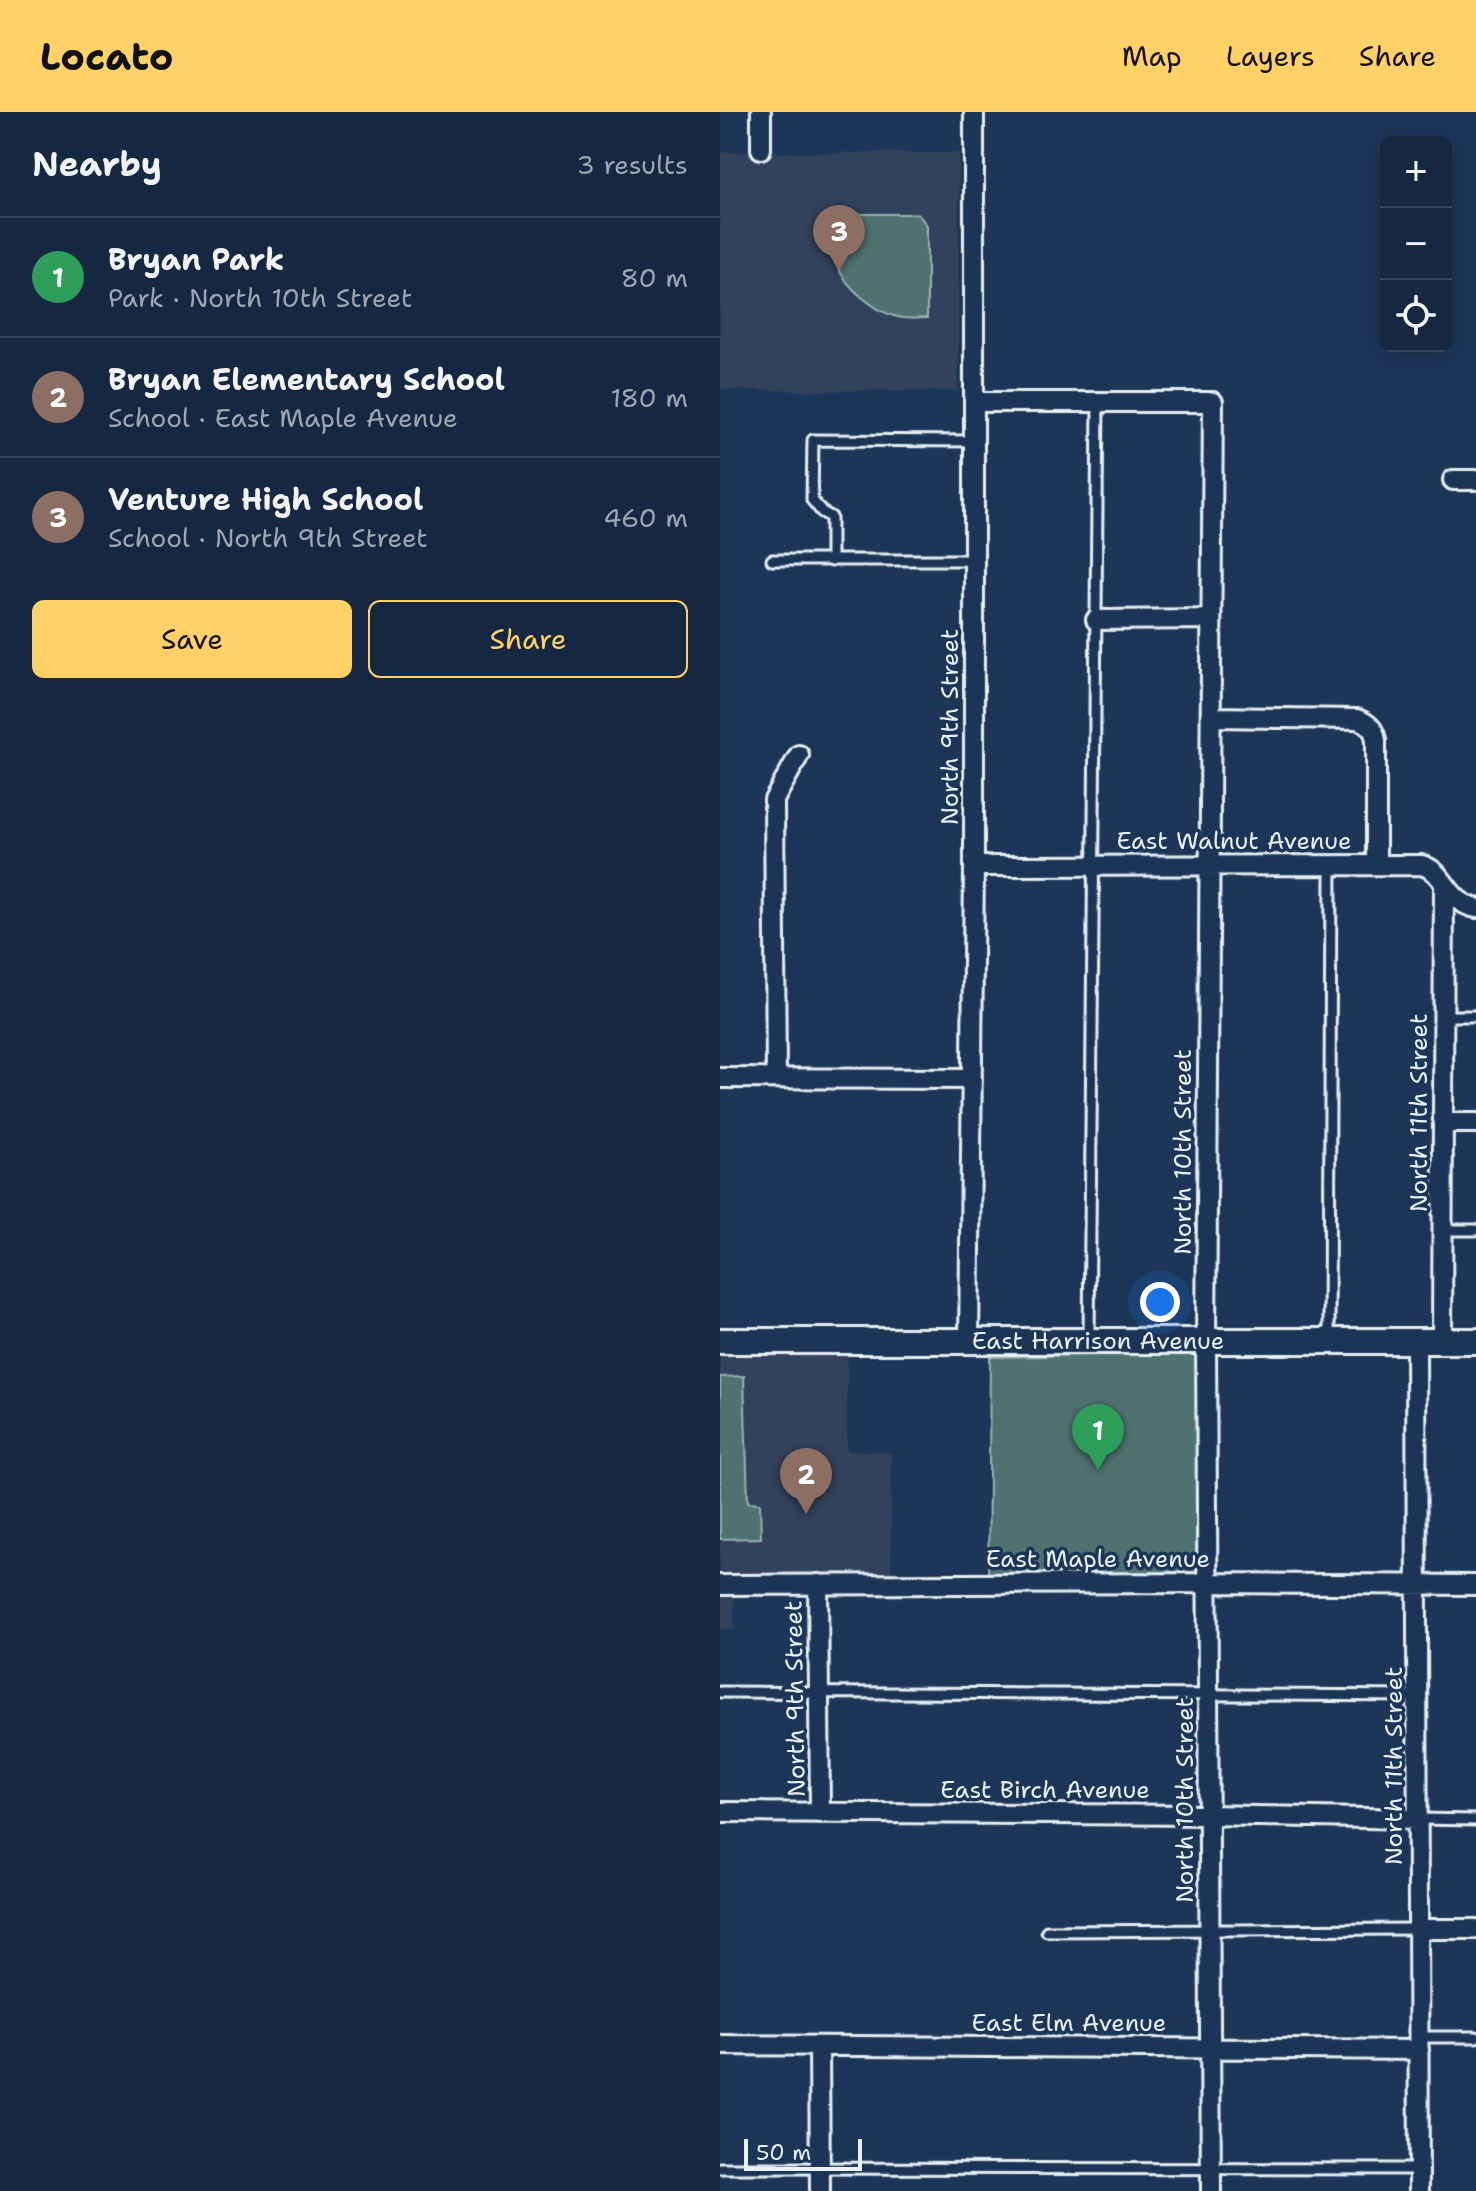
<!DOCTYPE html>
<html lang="en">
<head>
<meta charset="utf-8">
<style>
	body { margin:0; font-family:"Shantell Sans",sans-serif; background:#1f3048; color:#f1f3f6 }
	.controls { position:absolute; right:24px; top:24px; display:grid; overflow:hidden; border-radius:12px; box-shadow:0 4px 20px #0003 }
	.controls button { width:72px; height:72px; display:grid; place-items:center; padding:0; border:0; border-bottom:2px solid #35445a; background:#162841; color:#f1f3f6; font:40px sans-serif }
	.scale { position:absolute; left:24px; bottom:20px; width:118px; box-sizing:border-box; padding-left:8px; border:4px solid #e8f1f8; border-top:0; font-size:22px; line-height:28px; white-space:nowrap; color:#e8f1f8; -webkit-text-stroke:6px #1d3557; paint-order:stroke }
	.you { position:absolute; left:440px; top:1190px; width:28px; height:28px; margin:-20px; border:6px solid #fff; border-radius:50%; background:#1a73e8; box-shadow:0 0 0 12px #1a73e833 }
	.badge { display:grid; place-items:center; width:52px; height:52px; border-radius:50%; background:#ffd166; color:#fff; font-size:26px; font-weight:700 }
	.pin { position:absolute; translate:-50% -66px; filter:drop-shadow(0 2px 4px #0008) }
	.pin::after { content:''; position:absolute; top:42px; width:28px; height:24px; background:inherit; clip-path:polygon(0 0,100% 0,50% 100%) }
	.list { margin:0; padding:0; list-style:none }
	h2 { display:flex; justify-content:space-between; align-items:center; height:104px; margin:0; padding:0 32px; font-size:34px }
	h2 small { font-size:26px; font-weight:400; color:#9ea6b1 }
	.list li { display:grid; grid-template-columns:52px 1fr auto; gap:24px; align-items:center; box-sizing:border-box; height:120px; padding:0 32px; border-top:2px solid #35445a }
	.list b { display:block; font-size:30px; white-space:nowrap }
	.list p { margin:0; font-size:26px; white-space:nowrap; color:#9ea6b1 }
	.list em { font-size:26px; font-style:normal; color:#9ea6b1 }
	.actions { display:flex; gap:16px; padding:24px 32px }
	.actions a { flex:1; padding:18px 0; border:2px solid #ffd166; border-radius:12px; text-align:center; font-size:28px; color:#ffd166 }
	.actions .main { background:#ffd166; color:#111 }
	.icon { flex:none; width:44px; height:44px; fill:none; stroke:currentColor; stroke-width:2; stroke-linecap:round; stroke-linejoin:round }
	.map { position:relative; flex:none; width:756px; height:2079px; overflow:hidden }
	header { display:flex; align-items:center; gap:48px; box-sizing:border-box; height:112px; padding:0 40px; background:#ffd166; color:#111 }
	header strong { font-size:38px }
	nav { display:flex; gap:44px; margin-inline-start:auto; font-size:28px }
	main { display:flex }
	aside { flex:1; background:#162841 }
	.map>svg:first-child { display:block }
	.built { fill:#31425c }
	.green { fill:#507271; stroke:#9cb2b4; stroke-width:2 }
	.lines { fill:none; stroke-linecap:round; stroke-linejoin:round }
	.lane-casing { stroke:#e8f1f8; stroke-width:15 }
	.street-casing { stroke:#e8f1f8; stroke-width:24 }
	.secondary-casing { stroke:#e8f1f8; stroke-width:30 }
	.lane { stroke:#1d3557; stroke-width:9 }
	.street { stroke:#1d3557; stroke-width:18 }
	.secondary { stroke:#1d3557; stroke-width:24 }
	.labels { text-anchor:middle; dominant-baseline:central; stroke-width:7; stroke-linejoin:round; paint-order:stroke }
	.street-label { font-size:24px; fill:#e8f1f8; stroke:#1d3557 }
</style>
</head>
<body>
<header>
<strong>Locato</strong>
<nav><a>Map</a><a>Layers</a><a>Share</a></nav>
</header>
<main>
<aside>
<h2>Nearby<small>3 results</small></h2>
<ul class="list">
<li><span class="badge" style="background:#2e9e5b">1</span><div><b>Bryan Park</b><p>Park · North 10th Street</p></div><em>80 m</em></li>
<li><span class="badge" style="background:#8d6e63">2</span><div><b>Bryan Elementary School</b><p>School · East Maple Avenue</p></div><em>180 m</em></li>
<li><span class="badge" style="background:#8d6e63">3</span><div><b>Venture High School</b><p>School · North 9th Street</p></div><em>460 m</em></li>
</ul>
<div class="actions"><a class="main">Save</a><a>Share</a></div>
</aside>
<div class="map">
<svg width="756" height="2079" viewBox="0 0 756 2079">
	<rect width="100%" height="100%" fill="#1d3557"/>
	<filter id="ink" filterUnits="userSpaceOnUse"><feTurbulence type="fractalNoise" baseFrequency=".0125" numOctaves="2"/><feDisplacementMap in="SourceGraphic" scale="16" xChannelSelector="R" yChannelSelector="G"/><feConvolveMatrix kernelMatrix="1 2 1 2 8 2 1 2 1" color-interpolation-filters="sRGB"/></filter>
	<g filter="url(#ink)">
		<path class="built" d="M 0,40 L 239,41 L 238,279 L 0,278 Z
			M 0,1239 L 127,1239 L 127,1339 L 171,1340 L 171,1465 L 14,1467 L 14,1518 L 0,1518 Z"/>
		<path class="green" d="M 108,102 L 198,102 L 207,113 L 207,206 C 199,206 190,207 182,206 C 170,204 157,197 148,190 C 115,165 109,142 108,102 Z
			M 484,1241 L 488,1471 L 268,1471 L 270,1245 Z
			M 24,1264 L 28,1390 L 40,1391 L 41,1426 L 0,1427 L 0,1265 Z"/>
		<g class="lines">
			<g class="lane-casing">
				<path id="lane" d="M 52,448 L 254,448
					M 111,449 L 111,405 L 102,400 L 92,388 L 93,328 L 254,329
					M 724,904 L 756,904
					M 723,1118 L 756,1118
					M 609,1226 L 611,753
					M 369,1227 L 378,290
					M 0,1580 L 698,1584
					M 698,1707 L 756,1708
					M 327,1819 L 698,1817
					M 699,1925 L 756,1925
					M 0,2056 L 699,2057"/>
			</g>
			<g class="street-casing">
				<path id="street" d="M 41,37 L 41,0
					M 254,290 L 493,290 L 486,1229 L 491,2079
					M 733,368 L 756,368
					M 376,508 L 491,507
					M 491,605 L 637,607 C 648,611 654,616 656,628 L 656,753
					M 254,754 L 702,753 C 727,761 725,789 756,796
					M 0,966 L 252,967
					M 56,966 L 54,688 L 79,643
					M 723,1011 L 756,1011
					M 696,1229 L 699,2079
					M 722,1229 L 724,774
					M 249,1230 L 254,754 L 254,0
					M 98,1472 L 100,1701
					M 0,1473 L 488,1471 L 756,1473
					M 0,1700 L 489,1703 L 698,1707
					M 698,1817 L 756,1817
					M 0,1933 L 699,1938
					M 99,1934 L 100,2079"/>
			</g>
			<g class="secondary-casing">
				<g id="secondary">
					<path id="s1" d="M 0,1229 L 756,1229"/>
				</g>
			</g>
			<use href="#lane" class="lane"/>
			<use href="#street" class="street"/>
			<use href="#secondary" class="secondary"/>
		</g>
	</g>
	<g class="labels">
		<g class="street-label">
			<text transform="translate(230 615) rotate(-90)">North 9th Street</text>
			<text x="514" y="729">East Walnut Avenue</text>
			<text transform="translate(699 1001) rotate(-90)">North 11th Street</text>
			<text transform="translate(463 1040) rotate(-90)">North 10th Street</text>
			<text stroke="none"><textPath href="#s1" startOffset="378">East Harrison Avenue</textPath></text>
			<text x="378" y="1447">East Maple Avenue</text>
			<text transform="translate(75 1587) rotate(-91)">North 9th Street</text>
			<text transform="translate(674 1654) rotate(-90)">North 11th Street</text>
			<text x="325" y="1678">East Birch Avenue</text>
			<text transform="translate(465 1688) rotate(-90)">North 10th Street</text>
			<text x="349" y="1911">East Elm Avenue</text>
		</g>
	</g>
</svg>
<div class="controls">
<button>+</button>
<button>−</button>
<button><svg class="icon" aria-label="locate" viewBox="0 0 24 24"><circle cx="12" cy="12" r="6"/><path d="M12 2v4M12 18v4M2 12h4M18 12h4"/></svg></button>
</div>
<div class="scale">50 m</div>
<div class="you"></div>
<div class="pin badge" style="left:378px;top:1358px;background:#2e9e5b">1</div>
<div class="pin badge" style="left:86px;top:1402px;background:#8d6e63">2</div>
<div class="pin badge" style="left:119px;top:159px;background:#8d6e63">3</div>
</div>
</main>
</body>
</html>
